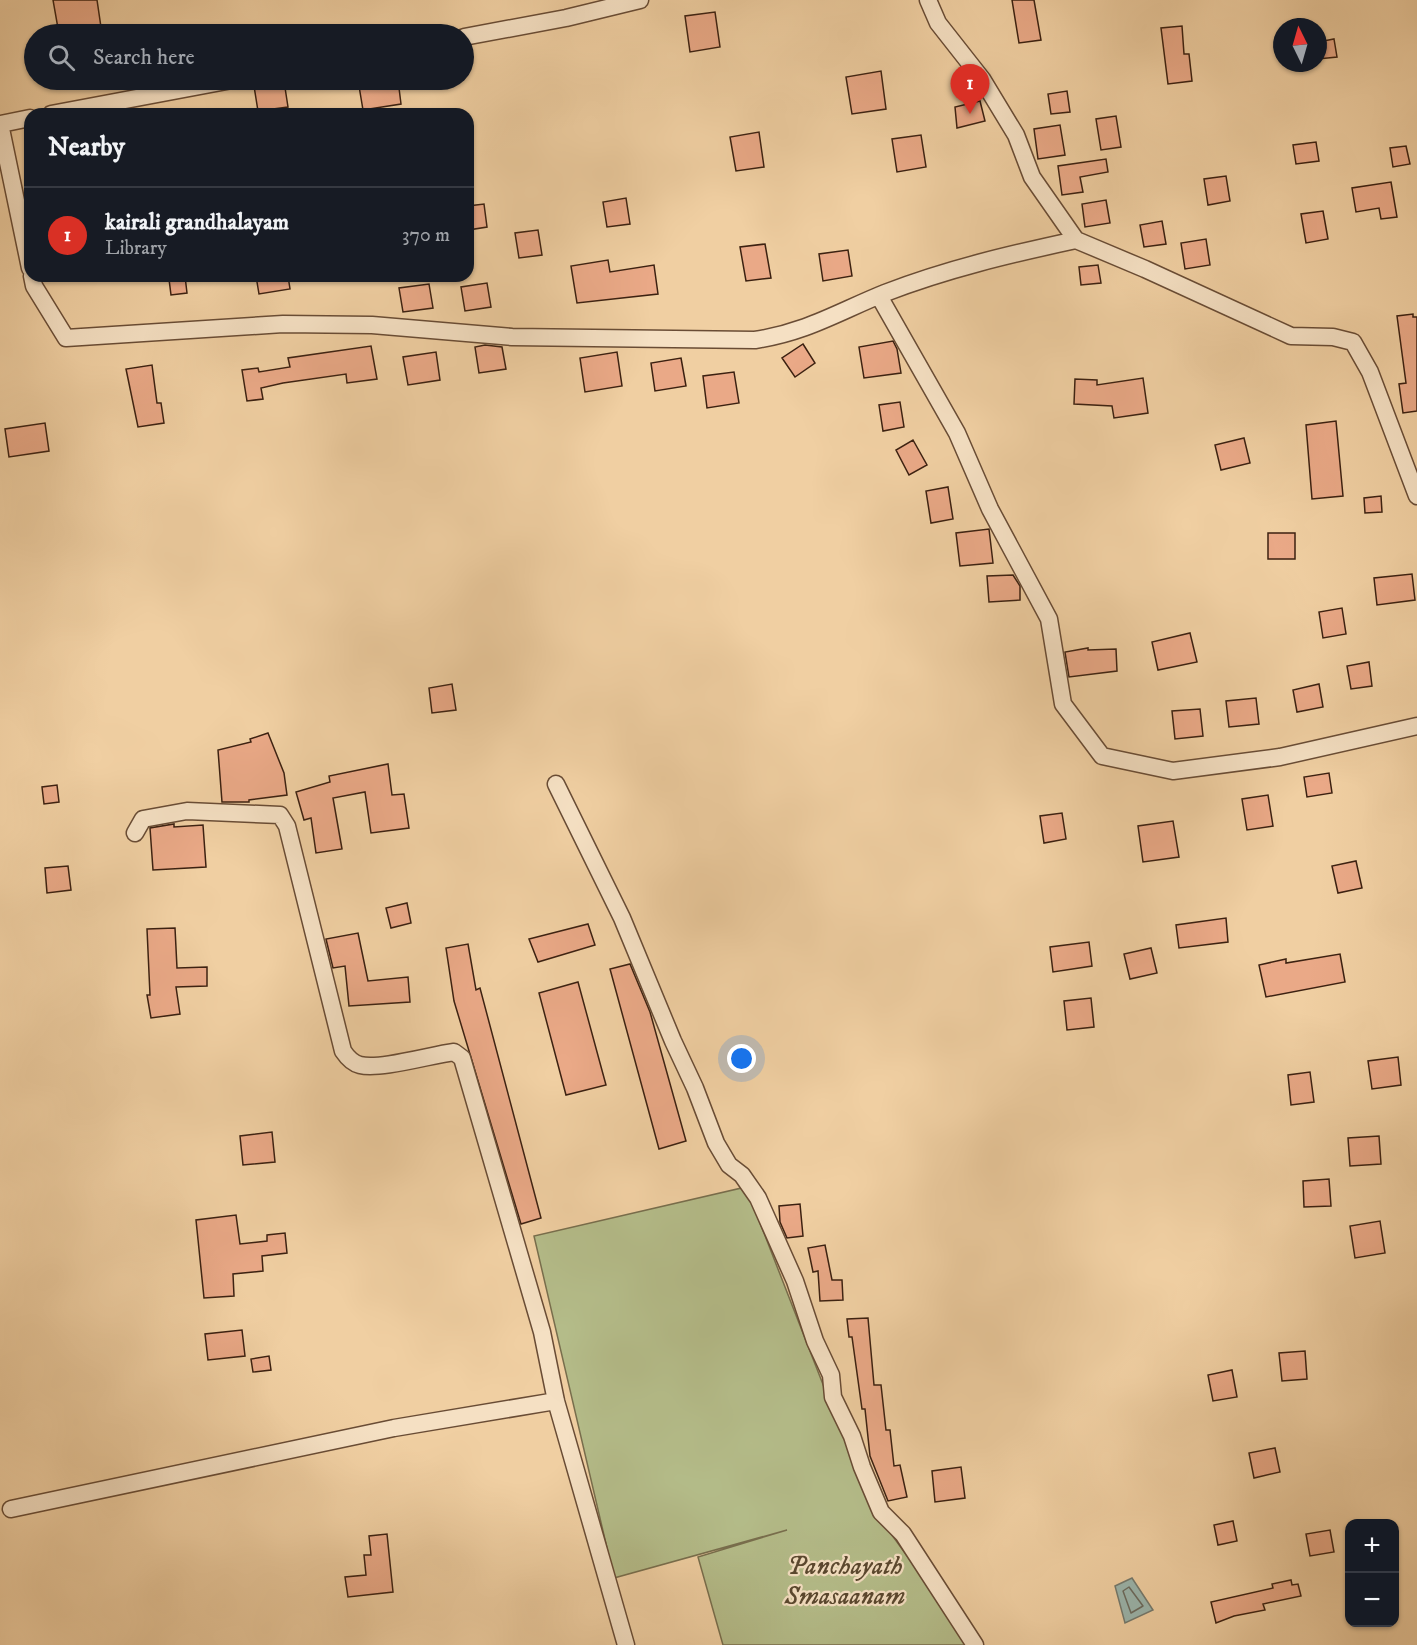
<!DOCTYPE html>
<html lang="en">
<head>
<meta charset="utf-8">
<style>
	body { margin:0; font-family:"IM FELL DW Pica",serif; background:#20242c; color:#f1f3f6 }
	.controls { position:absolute; right:18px; bottom:18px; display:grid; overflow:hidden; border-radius:12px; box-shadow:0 2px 4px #0004 }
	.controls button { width:54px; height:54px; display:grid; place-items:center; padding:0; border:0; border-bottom:2px solid #363941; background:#171b24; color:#f1f3f6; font:30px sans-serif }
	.compass { position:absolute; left:1273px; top:18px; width:54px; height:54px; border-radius:50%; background:#171b24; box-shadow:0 2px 4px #0004; rotate:355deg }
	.you { position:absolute; left:742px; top:1059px; width:21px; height:21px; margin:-15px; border:4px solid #fff; border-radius:50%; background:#1a73e8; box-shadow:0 0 0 9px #1a73e833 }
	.badge { display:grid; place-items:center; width:39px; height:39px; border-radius:50%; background:#d93025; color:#fff; font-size:20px; font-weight:700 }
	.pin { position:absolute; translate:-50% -50px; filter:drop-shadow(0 2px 3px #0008) }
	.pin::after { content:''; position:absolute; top:32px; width:21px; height:18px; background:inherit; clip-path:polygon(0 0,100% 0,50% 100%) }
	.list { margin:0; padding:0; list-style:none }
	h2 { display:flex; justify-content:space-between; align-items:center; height:78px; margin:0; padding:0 24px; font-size:26px }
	h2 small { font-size:20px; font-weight:400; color:#9ea1a6 }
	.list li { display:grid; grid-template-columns:39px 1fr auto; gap:18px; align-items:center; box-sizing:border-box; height:96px; padding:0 24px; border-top:2px solid #363941 }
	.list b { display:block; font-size:22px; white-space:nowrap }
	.list p { margin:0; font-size:20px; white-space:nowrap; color:#9ea1a6 }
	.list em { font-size:20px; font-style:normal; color:#9ea1a6 }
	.icon { flex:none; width:33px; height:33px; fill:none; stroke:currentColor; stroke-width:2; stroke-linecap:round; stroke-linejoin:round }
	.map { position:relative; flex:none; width:1417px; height:1645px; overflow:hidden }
	.search { position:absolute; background:#171b24; box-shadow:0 2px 4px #0004; left:24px; top:24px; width:450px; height:66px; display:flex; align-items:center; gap:15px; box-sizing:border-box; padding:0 21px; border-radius:33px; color:#9ea1a6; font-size:22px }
	.panel { position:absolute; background:#171b24; box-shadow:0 2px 4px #0004; left:24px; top:108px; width:450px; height:174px; border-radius:18px }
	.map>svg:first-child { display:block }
	.green { fill:#b4bc89; stroke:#786e4d; stroke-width:1.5 }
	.water { fill:#9bb5ac; stroke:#757a6e; stroke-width:1.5 }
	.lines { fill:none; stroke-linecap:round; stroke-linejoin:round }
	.shore { stroke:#6c6b5e; stroke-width:1.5 }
	.building { fill:#eaa987; stroke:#3c2111; stroke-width:1.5 }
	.street-casing { stroke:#694c35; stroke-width:19 }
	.street { stroke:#f5e0c3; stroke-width:16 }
	.labels { text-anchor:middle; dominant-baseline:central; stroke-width:4.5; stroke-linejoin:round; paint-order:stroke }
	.park-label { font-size:26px; font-style:italic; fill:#5a482f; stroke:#f5e0c3 }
</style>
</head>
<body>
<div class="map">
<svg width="1417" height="1645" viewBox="0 0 1417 1645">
	<rect width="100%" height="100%" fill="#f0cfa2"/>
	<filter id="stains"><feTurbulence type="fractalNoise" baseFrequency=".00333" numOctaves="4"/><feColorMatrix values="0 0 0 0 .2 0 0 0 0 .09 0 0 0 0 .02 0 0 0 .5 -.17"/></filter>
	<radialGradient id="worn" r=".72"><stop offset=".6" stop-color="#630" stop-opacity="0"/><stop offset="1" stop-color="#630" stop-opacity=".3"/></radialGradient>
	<path class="green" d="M 746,1187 L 870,1505 L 972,1645 L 723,1645 L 698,1557 L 787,1530 L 614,1578 L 534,1236 Z"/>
	<path class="water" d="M 1132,1578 L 1153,1610 L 1125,1623 L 1115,1586 Z"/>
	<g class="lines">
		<path class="shore" d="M 1129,1587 L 1143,1606 L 1131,1613 L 1123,1591 Z"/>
	</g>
	<path class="building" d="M 53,0 L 97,0 L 102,34 L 59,34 Z
		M 1012,0 L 1034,0 L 1041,40 L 1019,43 Z
		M 715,12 L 720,47 L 690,52 L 685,16 Z
		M 1182,26 L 1184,54 L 1189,54 L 1192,81 L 1168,84 L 1161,28 Z
		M 1334,39 L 1337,57 L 1318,59 L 1318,42 Z
		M 881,71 L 886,109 L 852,114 L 846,77 Z
		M 358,80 L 398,80 L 401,104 L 363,110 Z
		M 284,81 L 288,107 L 258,111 L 254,86 Z
		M 1067,91 L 1070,112 L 1051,114 L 1048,94 Z
		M 980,101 L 985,121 L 957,128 L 955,107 Z
		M 1116,116 L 1121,147 L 1101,150 L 1096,119 Z
		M 1060,125 L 1065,155 L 1038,159 L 1034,129 Z
		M 759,132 L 764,167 L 736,171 L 730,137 Z
		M 921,135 L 926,167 L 897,172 L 892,139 Z
		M 1316,142 L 1319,161 L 1296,164 L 1293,145 Z
		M 1406,146 L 1410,164 L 1393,167 L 1390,148 Z
		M 1106,159 L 1108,172 L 1080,177 L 1083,192 L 1062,195 L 1058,166 Z
		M 1226,176 L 1230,201 L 1208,205 L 1204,179 Z
		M 1391,182 L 1397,217 L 1381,219 L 1379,208 L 1356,212 L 1352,188 Z
		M 626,198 L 630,224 L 607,227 L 603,202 Z
		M 1106,200 L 1110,223 L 1085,227 L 1082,204 Z
		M 484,204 L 487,227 L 468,230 L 468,206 Z
		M 1323,211 L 1328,239 L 1306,243 L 1301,214 Z
		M 1162,221 L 1166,244 L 1144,247 L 1140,225 Z
		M 538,230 L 542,255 L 519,258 L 515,233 Z
		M 1206,239 L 1210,265 L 1185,269 L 1181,243 Z
		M 765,244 L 771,278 L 746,281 L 740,247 Z
		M 848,250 L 852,276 L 823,281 L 819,254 Z
		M 608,260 L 610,272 L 654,265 L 658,294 L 577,303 L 571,266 Z
		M 1098,265 L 1101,283 L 1081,285 L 1079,267 Z
		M 185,276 L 187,293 L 171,295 L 169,279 Z
		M 256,276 L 288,276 L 290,289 L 259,294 Z
		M 487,283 L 491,307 L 465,311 L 461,287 Z
		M 429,284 L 433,308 L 403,312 L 399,288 Z
		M 1413,314 L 1413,317 L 1417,317 L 1417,411 L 1403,413 L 1399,384 L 1406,383 L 1397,316 Z
		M 893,341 L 897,349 L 901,373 L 864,378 L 859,347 Z
		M 803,344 L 815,363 L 795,377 L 782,358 Z
		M 485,345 L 502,347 L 506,369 L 479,373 L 475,347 Z
		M 371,346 L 377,379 L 347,383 L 346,374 L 283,383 L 261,388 L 263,399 L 247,401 L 242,370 L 258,368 L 259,372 L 290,367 L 288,358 Z
		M 436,352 L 440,380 L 408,385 L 403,357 Z
		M 617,352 L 622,386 L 585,392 L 580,358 Z
		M 681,358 L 686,386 L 655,391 L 651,363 Z
		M 152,365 L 157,403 L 161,403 L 164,423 L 138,427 L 126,369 Z
		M 734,372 L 739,403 L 707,408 L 703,376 Z
		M 1143,378 L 1148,413 L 1114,418 L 1112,406 L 1074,404 L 1075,379 L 1097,380 L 1097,385 Z
		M 900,402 L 904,427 L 883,431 L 879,405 Z
		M 1336,421 L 1343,496 L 1312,499 L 1306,425 Z
		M 45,423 L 49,451 L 9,457 L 5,429 Z
		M 1244,438 L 1250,463 L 1221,470 L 1215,445 Z
		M 913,440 L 927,465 L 909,475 L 896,450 Z
		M 948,487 L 953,519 L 931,523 L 926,491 Z
		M 1381,496 L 1382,512 L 1365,513 L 1364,498 Z
		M 989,529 L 993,563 L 960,566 L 956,533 Z
		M 1268,533 L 1295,533 L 1295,559 L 1268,559 Z
		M 1412,574 L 1415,600 L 1377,605 L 1374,578 Z
		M 1013,575 L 1020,586 L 1020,600 L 989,602 L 987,576 Z
		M 1342,608 L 1346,634 L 1323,638 L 1319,612 Z
		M 1190,633 L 1197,662 L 1158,670 L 1152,642 Z
		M 1088,648 L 1088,650 L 1116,649 L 1117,671 L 1069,677 L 1065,652 Z
		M 1369,662 L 1372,686 L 1351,689 L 1347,666 Z
		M 452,684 L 456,710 L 432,713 L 429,688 Z
		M 1319,684 L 1323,707 L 1297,712 L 1293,690 Z
		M 1256,698 L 1259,724 L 1229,727 L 1226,701 Z
		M 1200,709 L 1203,736 L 1175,739 L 1172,711 Z
		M 268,733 L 284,773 L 287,795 L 249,800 L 249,802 L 222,802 L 218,750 L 251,742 L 250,739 Z
		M 388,764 L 392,795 L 404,794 L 409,828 L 371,833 L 365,792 L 333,798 L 342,849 L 316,853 L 311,818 L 304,820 L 296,792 L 330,782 L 329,776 Z
		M 1329,773 L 1332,793 L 1307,797 L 1304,777 Z
		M 57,785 L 59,802 L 44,804 L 42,787 Z
		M 1268,795 L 1273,826 L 1247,830 L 1242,799 Z
		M 1062,813 L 1066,839 L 1044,843 L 1040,816 Z
		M 1173,821 L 1179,857 L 1143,862 L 1138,826 Z
		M 174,824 L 174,827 L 203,825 L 206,867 L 153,870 L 150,828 Z
		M 1356,861 L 1362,888 L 1338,893 L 1332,866 Z
		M 68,866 L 71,890 L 47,893 L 45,868 Z
		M 407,903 L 411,923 L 391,928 L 386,908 Z
		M 1226,918 L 1228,942 L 1179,948 L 1176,925 Z
		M 588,924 L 595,945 L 538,962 L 529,939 Z
		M 175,928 L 177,968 L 207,967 L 207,986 L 176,987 L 180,1014 L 151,1018 L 147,995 L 150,995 L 147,929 Z
		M 358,933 L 368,981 L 408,977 L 410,1002 L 349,1006 L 345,966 L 333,968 L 326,939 Z
		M 1089,942 L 1092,966 L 1053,972 L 1050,947 Z
		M 468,944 L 476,990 L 480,988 L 541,1218 L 521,1224 L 454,1001 L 446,948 Z
		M 1151,948 L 1157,973 L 1130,979 L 1124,954 Z
		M 1340,954 L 1345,982 L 1266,997 L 1259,965 L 1286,959 L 1286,963 Z
		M 630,964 L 650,1012 L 686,1141 L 659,1149 L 610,969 Z
		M 578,982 L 606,1085 L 566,1095 L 539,993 Z
		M 1091,998 L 1094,1027 L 1067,1030 L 1064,1001 Z
		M 1398,1057 L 1401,1085 L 1372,1089 L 1368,1061 Z
		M 1310,1072 L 1314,1102 L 1291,1105 L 1288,1075 Z
		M 272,1132 L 275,1162 L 243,1165 L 240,1136 Z
		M 1379,1136 L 1381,1164 L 1350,1166 L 1348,1138 Z
		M 1329,1179 L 1331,1206 L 1304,1207 L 1303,1181 Z
		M 800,1204 L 803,1236 L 787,1238 L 780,1222 L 779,1206 Z
		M 236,1215 L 240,1244 L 267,1241 L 267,1235 L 285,1233 L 287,1253 L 262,1256 L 263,1271 L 233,1274 L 234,1296 L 204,1298 L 196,1220 Z
		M 1380,1221 L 1385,1253 L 1355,1258 L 1350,1226 Z
		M 825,1245 L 832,1280 L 842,1280 L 843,1300 L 820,1301 L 818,1271 L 813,1272 L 808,1248 Z
		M 868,1318 L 874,1385 L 881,1385 L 886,1430 L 890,1430 L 894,1466 L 900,1465 L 907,1497 L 888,1501 L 870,1456 L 865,1409 L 862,1409 L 852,1337 L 849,1337 L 847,1319 Z
		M 242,1330 L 245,1356 L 208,1360 L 205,1334 Z
		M 1305,1351 L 1307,1379 L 1282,1381 L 1279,1353 Z
		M 269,1356 L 271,1370 L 253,1372 L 251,1359 Z
		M 1232,1370 L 1237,1397 L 1213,1401 L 1208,1375 Z
		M 1275,1448 L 1280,1472 L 1254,1478 L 1249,1453 Z
		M 961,1467 L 965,1498 L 935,1502 L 932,1471 Z
		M 1233,1521 L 1237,1541 L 1218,1545 L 1214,1525 Z
		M 1330,1530 L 1334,1552 L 1310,1556 L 1306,1534 Z
		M 387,1534 L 393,1592 L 348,1597 L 345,1577 L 366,1575 L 364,1555 L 371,1555 L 369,1536 Z
		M 1291,1580 L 1292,1585 L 1298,1584 L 1301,1596 L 1263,1604 L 1265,1610 L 1234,1616 L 1216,1623 L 1211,1602 L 1273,1588 L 1272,1584 Z"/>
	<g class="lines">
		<g class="street-casing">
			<path id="street" d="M 928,0 L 938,23 L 982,79 L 1016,135 L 1032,177 L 1076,240 L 1145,269 L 1291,336 L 1333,337 L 1353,342 L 1370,372 L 1417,496
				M 464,37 L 566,18 L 640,0
				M 51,114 L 232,80
				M 0,124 L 30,268
				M 1,124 L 30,118
				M 32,276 L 34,286 L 66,338 L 283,324 L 372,325 L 512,337 L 755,340 C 807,332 838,312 885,293 C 947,269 1011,254 1076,240
				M 879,296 L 957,433 L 990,509 L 1049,619 L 1063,704 L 1102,756 L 1173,771 L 1280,757 L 1417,726
				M 556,784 L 622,918 L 673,1041 L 695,1088 L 716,1143 L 729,1165 L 742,1175 L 758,1198 L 795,1281 L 815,1341 L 831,1375 L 833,1397 L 852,1436 L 862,1467 L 881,1512 L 903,1534 L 975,1645
				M 135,833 L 143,819 L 187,811 L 280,815 L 287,826 L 343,1051 C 347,1057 352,1063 360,1065 C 380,1070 431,1055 454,1052 L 462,1058 L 542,1332 L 556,1401 L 626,1645
				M 11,1509 L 394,1428 L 556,1401"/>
		</g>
		<use href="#street" class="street"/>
	</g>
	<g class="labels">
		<g class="park-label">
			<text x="845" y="1566">Panchayath<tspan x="845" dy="30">Smasaanam</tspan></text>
		</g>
	</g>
	<rect width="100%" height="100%" filter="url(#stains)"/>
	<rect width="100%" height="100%" fill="url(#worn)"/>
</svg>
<div class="controls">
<button>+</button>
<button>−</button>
</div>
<svg class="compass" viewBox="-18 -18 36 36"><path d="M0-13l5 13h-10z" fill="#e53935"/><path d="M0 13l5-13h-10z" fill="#9ea1a6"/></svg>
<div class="you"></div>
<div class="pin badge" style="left:970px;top:114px">1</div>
<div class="search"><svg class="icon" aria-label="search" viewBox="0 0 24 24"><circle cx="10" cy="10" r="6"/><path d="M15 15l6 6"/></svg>Search here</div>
<section class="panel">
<h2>Nearby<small></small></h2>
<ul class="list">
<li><span class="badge">1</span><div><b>kairali grandhalayam</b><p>Library</p></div><em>370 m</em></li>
</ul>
</section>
</div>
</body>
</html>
